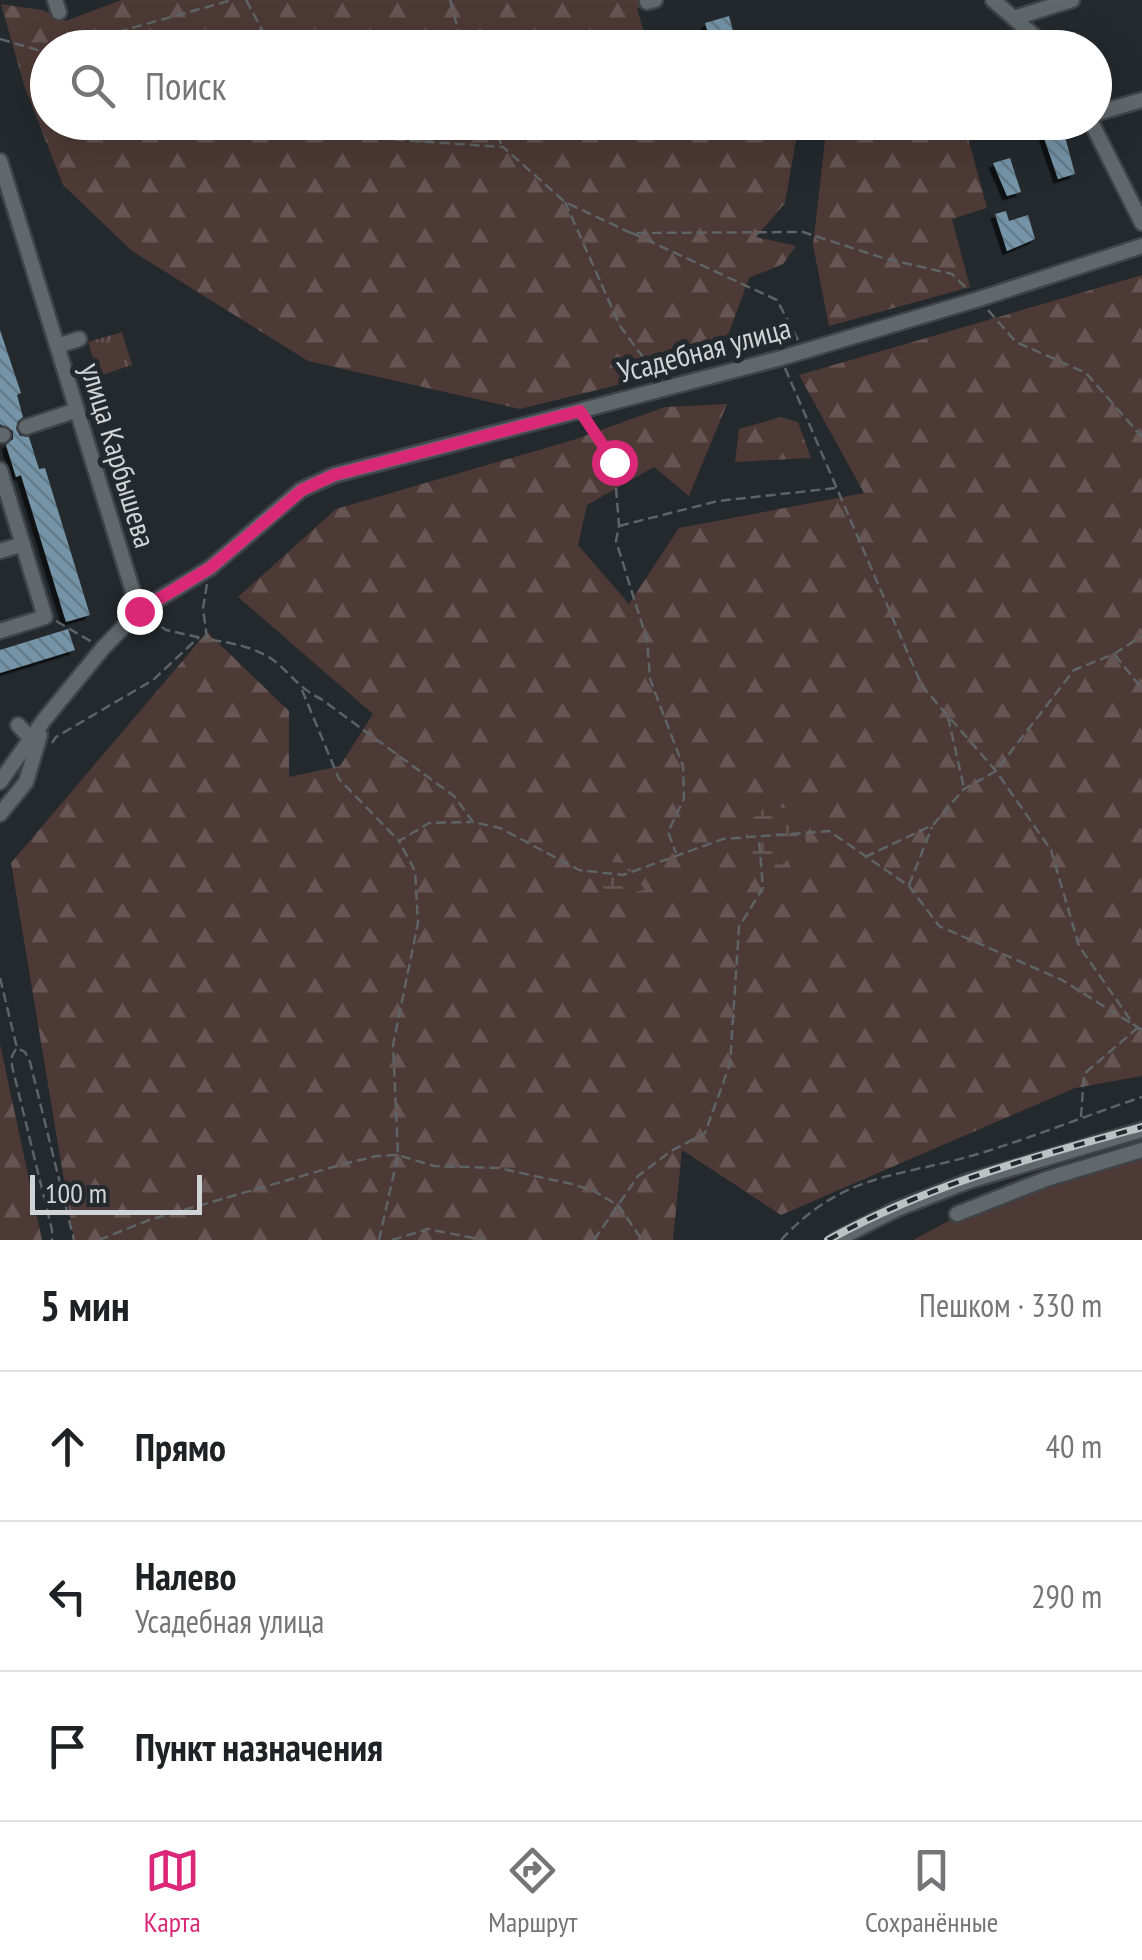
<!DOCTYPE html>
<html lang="ru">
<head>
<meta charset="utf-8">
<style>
	body { margin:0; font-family:"PT Sans Narrow",sans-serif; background:#f2f2f2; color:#202124 }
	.scale { position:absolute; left:30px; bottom:25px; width:172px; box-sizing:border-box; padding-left:10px; border:5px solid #d0d4d7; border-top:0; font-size:28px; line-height:35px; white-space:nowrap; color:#d0d4d7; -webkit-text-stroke:8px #23292d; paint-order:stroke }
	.stop { position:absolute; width:30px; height:30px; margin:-22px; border:8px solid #db2777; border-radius:50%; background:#fff }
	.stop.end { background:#db2777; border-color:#fff; box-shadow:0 2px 10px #0008 }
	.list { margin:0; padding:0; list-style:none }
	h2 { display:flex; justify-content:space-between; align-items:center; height:130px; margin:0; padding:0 40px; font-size:42px }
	h2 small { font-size:32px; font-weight:400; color:#757577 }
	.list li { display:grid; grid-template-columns:65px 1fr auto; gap:30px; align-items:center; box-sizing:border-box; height:150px; padding:0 40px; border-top:2px solid #e0e0e0 }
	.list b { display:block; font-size:38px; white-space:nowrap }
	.list p { margin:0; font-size:32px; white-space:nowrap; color:#757577 }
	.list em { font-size:32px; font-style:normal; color:#757577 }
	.icon { flex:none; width:55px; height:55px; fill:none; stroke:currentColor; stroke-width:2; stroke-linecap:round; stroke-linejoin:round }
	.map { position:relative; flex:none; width:1142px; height:1240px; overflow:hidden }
	.search { position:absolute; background:#fff; box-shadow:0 10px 40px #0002; left:30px; right:30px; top:30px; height:110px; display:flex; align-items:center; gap:25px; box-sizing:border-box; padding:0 35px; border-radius:55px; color:#757577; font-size:38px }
	.sheet { height:580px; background:#fff }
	nav { display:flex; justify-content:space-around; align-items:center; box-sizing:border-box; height:140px; border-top:2px solid #e0e0e0; background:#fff; font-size:28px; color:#757577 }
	nav a { display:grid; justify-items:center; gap:5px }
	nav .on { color:#db2777 }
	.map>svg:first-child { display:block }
	.grass { fill:url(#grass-tufts) }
	.forest { fill:url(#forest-firs) }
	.wetland { fill:url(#wetland-marsh) }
	.garden { fill:#4d3935 }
	.building { fill:url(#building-back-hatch); filter:url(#shadow) }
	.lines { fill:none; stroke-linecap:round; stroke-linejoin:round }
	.minor-casing { stroke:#404448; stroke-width:19 }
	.path { stroke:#5d6366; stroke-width:2.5; stroke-dasharray:10 5; stroke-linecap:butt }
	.minor { stroke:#61686c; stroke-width:14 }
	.rail-casing { stroke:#bcc1c4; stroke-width:8 }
	.rail { stroke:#23292d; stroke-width:4; stroke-dasharray:11; stroke-linecap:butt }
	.route { stroke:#db2777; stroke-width:12 }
	.labels { text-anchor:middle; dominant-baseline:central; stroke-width:10; stroke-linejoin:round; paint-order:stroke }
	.street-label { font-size:30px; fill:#d0d4d7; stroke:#23292d }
</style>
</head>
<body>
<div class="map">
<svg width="1142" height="1240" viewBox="0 0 1142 1240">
	<defs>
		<pattern id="grass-tufts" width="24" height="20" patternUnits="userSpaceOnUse" patternTransform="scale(2.5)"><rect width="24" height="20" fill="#4d3935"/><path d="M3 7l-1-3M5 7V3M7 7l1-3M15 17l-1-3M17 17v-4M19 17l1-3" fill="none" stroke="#665552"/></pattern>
		<pattern id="forest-firs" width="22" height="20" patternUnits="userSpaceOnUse" patternTransform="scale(2.5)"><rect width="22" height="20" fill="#4d3935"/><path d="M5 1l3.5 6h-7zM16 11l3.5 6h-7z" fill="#665552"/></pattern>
		<pattern id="wetland-marsh" width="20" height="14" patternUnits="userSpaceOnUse" patternTransform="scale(2.5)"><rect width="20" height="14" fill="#4d3935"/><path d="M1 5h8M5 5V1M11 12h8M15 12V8" fill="none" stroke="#665552"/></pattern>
		<pattern id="building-back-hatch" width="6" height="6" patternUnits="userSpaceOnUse" patternTransform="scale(2.5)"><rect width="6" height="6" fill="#7594a8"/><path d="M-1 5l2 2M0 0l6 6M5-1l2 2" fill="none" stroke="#647b89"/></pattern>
		<filter id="shadow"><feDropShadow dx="-4.5" dy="4.5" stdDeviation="0" flood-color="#0009"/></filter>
	</defs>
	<rect width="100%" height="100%" fill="#23292d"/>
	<path class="grass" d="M 122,332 L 132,365 L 99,376 L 88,342 Z"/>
	<path class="forest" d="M 121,0 L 665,0 L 637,8 L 648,47 L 48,48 L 48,122 L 799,123 L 785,203 L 756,237 L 796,246 L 783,264 L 749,278 L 719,360 L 520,409 L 308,361 L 132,251 L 63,185 L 24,85 L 1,4 L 42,10 L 66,21 Z
		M 827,123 L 964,123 L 987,208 L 952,219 L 970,287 L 829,326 L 813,245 Z
		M 1142,275 L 1142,1076 L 1075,1088 L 781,1215 L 682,1150 L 673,1240 L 74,1240 L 11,863 L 207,632 L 289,711 L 289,777 L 340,766 L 373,714 L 238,597 L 336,509 L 573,440 L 665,407 L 727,404 L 689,496 L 654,467 L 587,505 L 578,545 L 629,604 L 679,528 L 864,493 L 799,375 Z
		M 780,417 L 798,422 L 811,458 L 735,462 L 739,429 Z
		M 0,1044 L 42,1240 L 0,1240 Z"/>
	<path class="wetland" d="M 770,804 L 800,813 L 807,846 L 782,865 L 750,857 L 744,825 Z
		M 599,861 L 626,863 L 645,890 L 605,898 Z"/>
	<path class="garden" d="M 1142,1152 L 1142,1240 L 913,1240 L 978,1205 Z"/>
	<path class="building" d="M 729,16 L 735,38 L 712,45 L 705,23 Z
		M 1063,129 L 1075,174 L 1058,179 L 1043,135 Z
		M 1010,158 L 1021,192 L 1007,196 L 993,163 Z
		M 1006,211 L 1009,221 L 1028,215 L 1035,239 L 1007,251 L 995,214 Z
		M 0,330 L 21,393 L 17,395 L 23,417 L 18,421 L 16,429 L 20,436 L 29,437 L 39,469 L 45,468 L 90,615 L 66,622 L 21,475 L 16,477 L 6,445 L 13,439 L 13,431 L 0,424 Z
		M 68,629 L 75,650 L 0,673 L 0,650 Z"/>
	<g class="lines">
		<g class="minor-casing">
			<path id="minor" d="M 55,0 L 59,12
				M 993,0 L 1048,48
				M 647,2 L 655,0
				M 1014,18 L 1072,0
				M 1094,114 L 1142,100
				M 1091,122 L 1142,223
				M 0,161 L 139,611
				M 57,346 L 79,339
				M 26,427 L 77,410
				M 0,435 L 3,435
				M 0,470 L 45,617 L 0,631
				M 0,551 L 23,544
				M 18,725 L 32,740
				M 0,782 L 44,720 L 103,648 L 139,611 L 210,568 L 301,490 L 334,475 L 781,358 L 979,299 L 1142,246
				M 0,814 L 26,782 L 40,735
				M 957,1214 L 1046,1179 L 1142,1150
				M 836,1240 L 897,1209 L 969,1181 L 1142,1130"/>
		</g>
		<path class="path" d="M 246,0 L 272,48
			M 450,0 L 463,48
			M 0,39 L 48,53
			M 60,48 L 232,0
			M 354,122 L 386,139 L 503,147 L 565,202 L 631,233 L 803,232 L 883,258 L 952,274 L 968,290
			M 492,122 L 501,144
			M 565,202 L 620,326 L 656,375
			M 632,233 L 777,300 L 799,342
			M 988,310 L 1016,342 L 1086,373 L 1142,437
			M 785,368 L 922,686 L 996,771 L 1051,850 L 1079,946 L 1134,1025
			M 587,421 L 614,462 L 619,526 L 616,541 L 647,640 L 650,679 L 683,766 L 684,799 L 668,832 L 676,853
			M 619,526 L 718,501 L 836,488
			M 207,584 L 203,608 L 207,639 C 231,643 258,647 277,663 C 293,677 302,690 321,699 L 454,796 L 473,822 L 500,828 L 579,870 L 623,875 L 723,839 L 829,831 L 909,886 L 939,926 L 1062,980 L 1142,1030
			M 149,618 L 166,630 L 206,639
			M 56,621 L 92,642
			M 1115,655 L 1142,689
			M 302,690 L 339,779 L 398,840
			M 948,717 L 964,788
			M 52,743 L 56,737 L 153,680 L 199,637
			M 865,857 L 933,825 L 964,789 L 996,771 L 1074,670 L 1114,654 L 1142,636
			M 909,885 L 932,827
			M 0,978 L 17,1048 L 25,1052 L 30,1062 L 74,1240
			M 16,1049 L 12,1056 L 12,1066 L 52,1230 L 52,1240
			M 1081,1117 L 1084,1074 L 1142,1024
			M 99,1240 L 149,1220 L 347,1163 L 377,1156 L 398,1155 L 434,1166 L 498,1168 L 572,1184 L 594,1191 L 619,1206 L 642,1240
			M 379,1240 L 398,1155 L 393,1045 L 418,923 L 415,871 L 399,841 L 429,823 L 471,822
			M 392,1240 L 428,1229 L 483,1240
			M 594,1240 L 638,1176 L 671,1151 L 705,1133 L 730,1064 L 739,927 L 763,888 L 759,839
			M 781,1240 C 845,1171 899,1178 981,1153 C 1036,1136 1088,1115 1142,1097"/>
		<use href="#minor" class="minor"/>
		<g class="rail-casing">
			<path id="rail" d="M 828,1240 C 927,1185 1033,1157 1142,1127"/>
		</g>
		<use href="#rail" class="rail"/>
	</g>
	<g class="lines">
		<path class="route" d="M 139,611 L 210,568 L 302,490 L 334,475 L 580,411 L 614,462"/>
	</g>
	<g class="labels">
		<g class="street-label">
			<text transform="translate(704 349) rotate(-15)">Усадебная улица</text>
			<text transform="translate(119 455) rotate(73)">улица Карбышева</text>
		</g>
	</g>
</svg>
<div class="scale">100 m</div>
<div class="stop" style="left:614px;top:462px"></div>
<div class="stop end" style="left:139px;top:611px"></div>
<div class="search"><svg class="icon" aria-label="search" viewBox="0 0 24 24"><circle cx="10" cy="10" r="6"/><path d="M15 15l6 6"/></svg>Поиск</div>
</div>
<section class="sheet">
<h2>5 мин<small>Пешком · 330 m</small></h2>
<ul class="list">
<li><svg class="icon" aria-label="ahead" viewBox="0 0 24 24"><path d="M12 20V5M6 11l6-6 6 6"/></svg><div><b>Прямо</b></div><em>40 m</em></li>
<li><svg class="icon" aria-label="left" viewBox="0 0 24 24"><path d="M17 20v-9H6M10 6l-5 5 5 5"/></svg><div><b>Налево</b><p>Усадебная улица</p></div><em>290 m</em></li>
<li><svg class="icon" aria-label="arrive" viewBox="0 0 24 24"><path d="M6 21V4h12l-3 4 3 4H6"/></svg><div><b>Пункт назначения</b></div></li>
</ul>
</section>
<nav>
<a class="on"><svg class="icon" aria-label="map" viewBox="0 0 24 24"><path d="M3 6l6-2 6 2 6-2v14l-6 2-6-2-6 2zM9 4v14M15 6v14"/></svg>Карта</a>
<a><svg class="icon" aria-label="directions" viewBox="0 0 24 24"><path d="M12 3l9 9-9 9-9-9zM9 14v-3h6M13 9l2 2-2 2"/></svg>Маршрут</a>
<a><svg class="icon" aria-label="saved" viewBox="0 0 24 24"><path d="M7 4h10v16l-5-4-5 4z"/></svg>Сохранённые</a>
</nav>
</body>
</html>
